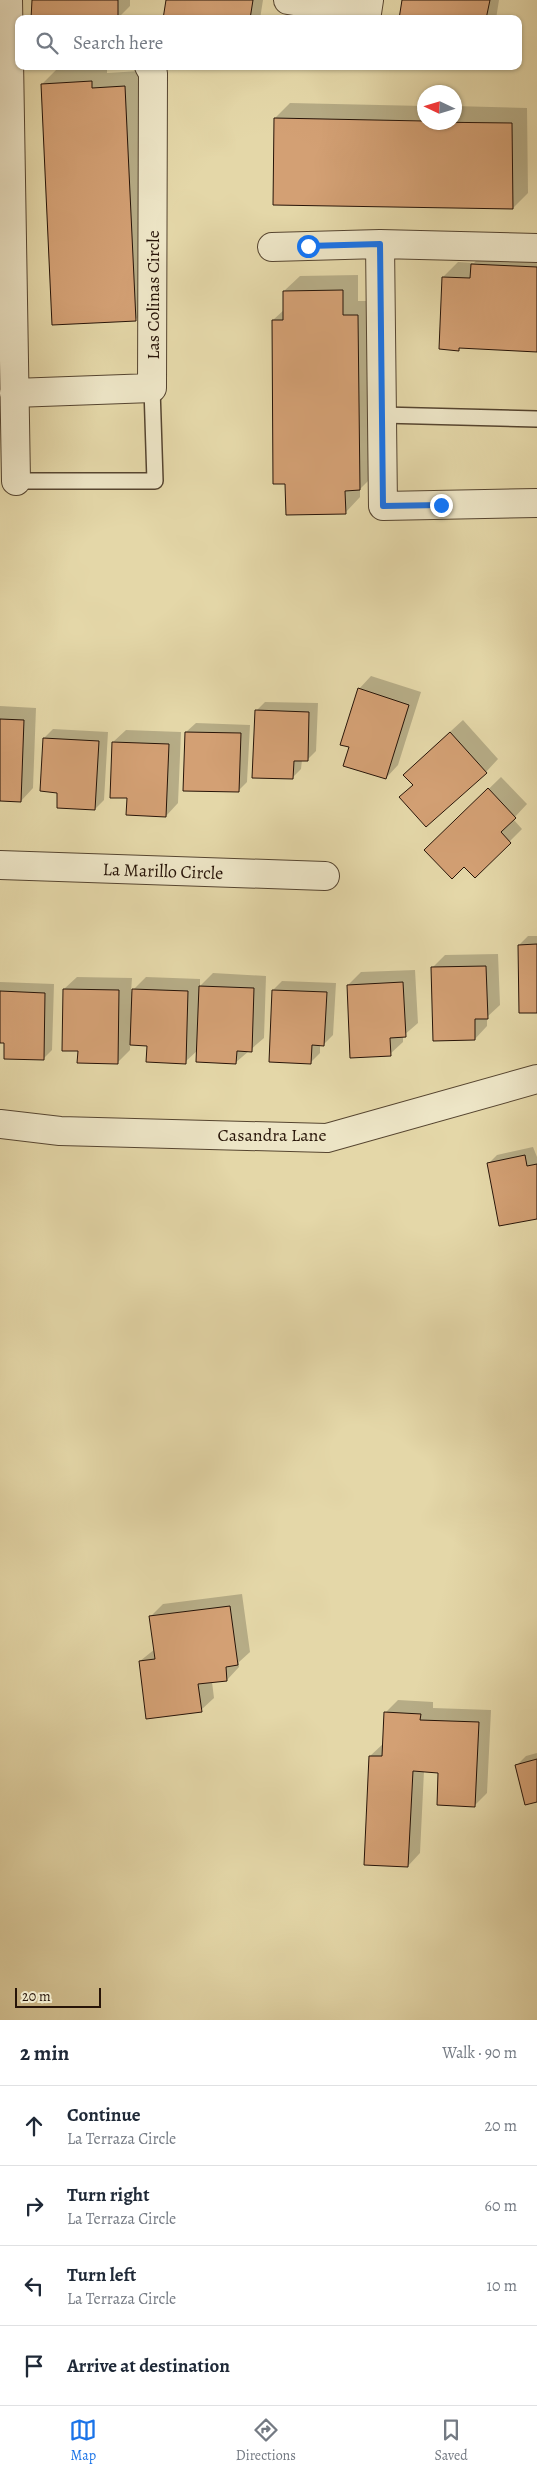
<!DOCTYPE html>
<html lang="en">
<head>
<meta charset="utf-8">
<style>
	body { margin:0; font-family:Alegreya,serif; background:#f6f6f7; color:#1f2937 }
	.compass { position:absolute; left:417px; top:85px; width:45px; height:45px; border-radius:50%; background:#fff; box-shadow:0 1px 4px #0004; rotate:274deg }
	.scale { position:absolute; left:15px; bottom:12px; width:86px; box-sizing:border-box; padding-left:5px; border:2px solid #271408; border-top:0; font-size:14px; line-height:18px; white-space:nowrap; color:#271408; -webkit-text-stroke:4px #ede5c6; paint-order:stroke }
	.stop { position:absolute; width:15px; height:15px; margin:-11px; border:4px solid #1a73e8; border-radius:50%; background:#fff }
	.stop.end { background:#1a73e8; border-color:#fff; box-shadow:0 1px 5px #0008 }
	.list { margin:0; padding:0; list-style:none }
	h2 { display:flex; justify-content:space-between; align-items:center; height:65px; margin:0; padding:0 20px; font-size:21px }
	h2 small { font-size:16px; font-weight:400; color:#747a83 }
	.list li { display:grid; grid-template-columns:32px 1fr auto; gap:15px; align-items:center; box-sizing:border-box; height:80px; padding:0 20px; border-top:1px solid #e0e1e3 }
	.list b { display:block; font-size:19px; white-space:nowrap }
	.list p { margin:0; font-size:16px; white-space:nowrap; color:#747a83 }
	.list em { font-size:16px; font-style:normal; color:#747a83 }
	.icon { flex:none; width:28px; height:28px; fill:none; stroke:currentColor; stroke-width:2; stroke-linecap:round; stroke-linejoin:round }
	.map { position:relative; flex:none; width:537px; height:2020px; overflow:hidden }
	.search { position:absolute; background:#fff; box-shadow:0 1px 4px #0004; left:15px; right:15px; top:15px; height:55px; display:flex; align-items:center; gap:12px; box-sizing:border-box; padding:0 18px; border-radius:10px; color:#747a83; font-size:19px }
	.sheet { height:385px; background:#fff }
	nav { display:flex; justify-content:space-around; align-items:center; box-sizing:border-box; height:70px; border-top:1px solid #e0e1e3; background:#fff; font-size:14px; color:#747a83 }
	nav a { display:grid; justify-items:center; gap:2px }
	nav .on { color:#1a73e8 }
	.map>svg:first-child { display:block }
	.shadow { fill:#0003 }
	.building { fill:#d3a074; stroke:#271408 }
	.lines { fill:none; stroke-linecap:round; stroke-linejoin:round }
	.lane-casing { stroke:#564530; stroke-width:18 }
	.street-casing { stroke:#564530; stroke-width:30 }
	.lane { stroke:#ede5c6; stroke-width:15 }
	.street { stroke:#ede5c6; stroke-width:28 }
	.route { stroke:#1a73e8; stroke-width:6 }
	.labels { text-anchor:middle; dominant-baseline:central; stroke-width:4; stroke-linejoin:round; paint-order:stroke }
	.street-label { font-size:18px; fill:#271408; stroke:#ede5c6 }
</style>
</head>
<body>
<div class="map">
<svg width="537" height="2020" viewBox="0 0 537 2020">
	<rect width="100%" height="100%" fill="#e4d7a8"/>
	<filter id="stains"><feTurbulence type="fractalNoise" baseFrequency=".004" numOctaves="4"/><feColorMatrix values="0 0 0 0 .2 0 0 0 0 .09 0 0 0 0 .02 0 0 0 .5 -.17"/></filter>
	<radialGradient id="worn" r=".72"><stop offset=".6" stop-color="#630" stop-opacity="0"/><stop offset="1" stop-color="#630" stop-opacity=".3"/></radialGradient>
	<path class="shadow" d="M 33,0 L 130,0 L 130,6 L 117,19 Z
		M 167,0 L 263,0 L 260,19 L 164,19 Z
		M 404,0 L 499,0 L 496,19 L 400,19 Z
		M 107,67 L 107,73 L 140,71 L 150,305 L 135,320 L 42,84 L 57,69 Z
		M 290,103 L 424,106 L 424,122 L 454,122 L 454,106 L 527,108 L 528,193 L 513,208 L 275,118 Z
		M 487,249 L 537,251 L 537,350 L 461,347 L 459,349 L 443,277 L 458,262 L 474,263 Z
		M 358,275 L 358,301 L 373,301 L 375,474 L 360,489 L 360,497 L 345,513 L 273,320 L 285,309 L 284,291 L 300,276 Z
		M 371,676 L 421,692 L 398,765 L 386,778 L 351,747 L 359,689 Z
		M 265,702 L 318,703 L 316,751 L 307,760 L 302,760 L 301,769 L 292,778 L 256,711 Z
		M 0,706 L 36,708 L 33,788 L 21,801 L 0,800 Z
		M 463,720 L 498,759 L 486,772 L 414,785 L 417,762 Z
		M 196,723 L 250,725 L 247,782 L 238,791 L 186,732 Z
		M 53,729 L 108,732 L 104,800 L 95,809 L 59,791 L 44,738 Z
		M 126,730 L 181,732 L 178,803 L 166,816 L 128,797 L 113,742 Z
		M 501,777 L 527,804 L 513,819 L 522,829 L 475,876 L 464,865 L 426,850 Z
		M 528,936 L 537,936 L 537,1012 L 519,945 Z
		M 498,954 L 500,1005 L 487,1017 L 487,1026 L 475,1039 L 432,968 L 445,955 Z
		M 415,970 L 418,1023 L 403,1036 L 403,1042 L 390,1054 L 348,985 L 361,972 Z
		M 213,973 L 266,976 L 264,1038 L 235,1063 L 198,1050 L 185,1062 L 148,1045 L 130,1044 L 130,1050 L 117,1063 L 79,1050 L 64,989 L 77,977 L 132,978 L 131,992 L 146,977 L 200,979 L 200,986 Z
		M 282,981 L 336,983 L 333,1035 L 324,1044 L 320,1044 L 320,1053 L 311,1062 L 273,990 Z
		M 0,982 L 54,984 L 52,1050 L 43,1059 L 6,1042 L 0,1042 Z
		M 533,1147 L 537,1157 L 537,1217 L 488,1164 L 497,1155 Z
		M 242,1594 L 250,1652 L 239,1662 L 239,1667 L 227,1680 L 212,1682 L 214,1698 L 201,1710 L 140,1661 L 155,1649 L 151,1616 L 163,1604 Z
		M 398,1700 L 433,1702 L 433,1708 L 491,1710 L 487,1793 L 474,1806 L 440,1772 L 424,1771 L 420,1853 L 408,1866 L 370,1756 L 384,1743 L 385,1713 Z
		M 537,1753 L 537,1800 L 517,1765 L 526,1756 Z"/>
	<path class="building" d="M 32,0 L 118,0 L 118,19 L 31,19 Z
		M 166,0 L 253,0 L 250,19 L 163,19 Z
		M 402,0 L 490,0 L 486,19 L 399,19 Z
		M 92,81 L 92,88 L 125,86 L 136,321 L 52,325 L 41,84 Z
		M 274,118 L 424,121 L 424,122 L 512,123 L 513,209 L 273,205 Z
		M 471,264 L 537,267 L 537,352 L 459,348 L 459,351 L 439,349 L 442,277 L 470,278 Z
		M 343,290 L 343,315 L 358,315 L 360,490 L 345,491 L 346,514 L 286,515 L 285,484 L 273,484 L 272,320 L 283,320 L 283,291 Z
		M 358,688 L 409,705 L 386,779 L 343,766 L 349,747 L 340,745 Z
		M 255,710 L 309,712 L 308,761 L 294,761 L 293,779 L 252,778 Z
		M 0,719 L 24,720 L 21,802 L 0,801 Z
		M 185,732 L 241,733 L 239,792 L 183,791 Z
		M 450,732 L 487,773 L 426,827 L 399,797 L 413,785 L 403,775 Z
		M 43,738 L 99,741 L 95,810 L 57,808 L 57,793 L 40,791 Z
		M 112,742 L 169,744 L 166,817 L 126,815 L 127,798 L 110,798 Z
		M 488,788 L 516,818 L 501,832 L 511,843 L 475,878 L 464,867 L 452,879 L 424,850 Z
		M 537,944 L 537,1013 L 519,1013 L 518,945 Z
		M 486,966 L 488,1019 L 475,1019 L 475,1040 L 433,1041 L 431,967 Z
		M 403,982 L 406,1037 L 390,1038 L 391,1056 L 350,1058 L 347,985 Z
		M 199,986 L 254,988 L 252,1052 L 237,1051 L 236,1064 L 196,1062 Z
		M 63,989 L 119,990 L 118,1064 L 77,1063 L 78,1051 L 62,1051 Z
		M 132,989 L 188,991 L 186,1064 L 146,1062 L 147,1046 L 130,1045 Z
		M 272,990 L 327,992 L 324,1046 L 312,1045 L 311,1064 L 269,1062 Z
		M 0,991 L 45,993 L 44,1060 L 4,1059 L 4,1043 L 0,1043 Z
		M 525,1155 L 527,1166 L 537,1164 L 537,1219 L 499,1226 L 487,1163 Z
		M 230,1606 L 238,1665 L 226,1667 L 227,1681 L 198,1684 L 202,1712 L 146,1719 L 139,1661 L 155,1659 L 149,1616 Z
		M 384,1712 L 421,1714 L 420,1720 L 479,1722 L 475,1807 L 437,1805 L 438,1773 L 413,1771 L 408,1867 L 364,1865 L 369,1756 L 382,1756 Z
		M 537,1759 L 537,1802 L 525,1805 L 515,1765 Z"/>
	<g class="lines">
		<g class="lane-casing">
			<path id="lane" d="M 382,415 L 537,419
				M 16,481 L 155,481 L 152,388"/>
		</g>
		<g class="street-casing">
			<path id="street" d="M 8,0 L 16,481
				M 288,0 L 367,13 L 369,0
				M 380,244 L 383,506 L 537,503
				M 272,247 L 380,244 L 537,248
				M 14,393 L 152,388 L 153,73 L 149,66
				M 0,865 L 325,876
				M 0,1124 L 60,1131 L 327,1138 L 537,1079"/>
		</g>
		<use href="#lane" class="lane"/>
		<use href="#street" class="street"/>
	</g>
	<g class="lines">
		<path class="route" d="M 308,246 L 380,244 L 383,506 L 441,505"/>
	</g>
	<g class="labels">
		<g class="street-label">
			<text transform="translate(153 295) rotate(-90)">Las Colinas Circle</text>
			<text transform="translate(163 871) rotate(2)">La Marillo Circle</text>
			<text x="272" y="1135">Casandra Lane</text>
		</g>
	</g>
	<rect width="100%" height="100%" filter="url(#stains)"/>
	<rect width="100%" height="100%" fill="url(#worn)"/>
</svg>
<svg class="compass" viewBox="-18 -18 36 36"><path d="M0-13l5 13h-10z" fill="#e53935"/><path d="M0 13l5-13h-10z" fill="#747a83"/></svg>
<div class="scale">20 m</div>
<div class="stop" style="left:308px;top:246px"></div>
<div class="stop end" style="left:441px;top:505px"></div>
<div class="search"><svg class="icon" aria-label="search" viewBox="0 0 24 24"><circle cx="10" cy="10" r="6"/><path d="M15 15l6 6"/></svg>Search here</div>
</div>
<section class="sheet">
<h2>2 min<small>Walk · 90 m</small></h2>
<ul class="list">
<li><svg class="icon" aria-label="ahead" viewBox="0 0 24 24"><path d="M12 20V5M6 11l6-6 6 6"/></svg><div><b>Continue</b><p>La Terraza Circle</p></div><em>20 m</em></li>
<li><svg class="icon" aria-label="right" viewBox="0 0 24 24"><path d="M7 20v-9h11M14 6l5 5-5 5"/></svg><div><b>Turn right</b><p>La Terraza Circle</p></div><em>60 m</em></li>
<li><svg class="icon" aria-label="left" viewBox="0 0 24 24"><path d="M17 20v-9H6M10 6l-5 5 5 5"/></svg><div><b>Turn left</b><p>La Terraza Circle</p></div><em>10 m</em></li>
<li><svg class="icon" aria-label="arrive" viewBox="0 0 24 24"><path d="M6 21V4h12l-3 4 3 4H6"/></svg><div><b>Arrive at destination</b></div></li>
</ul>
</section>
<nav>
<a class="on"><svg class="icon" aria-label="map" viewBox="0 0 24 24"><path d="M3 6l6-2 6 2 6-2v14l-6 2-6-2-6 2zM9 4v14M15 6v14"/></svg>Map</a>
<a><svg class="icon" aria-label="directions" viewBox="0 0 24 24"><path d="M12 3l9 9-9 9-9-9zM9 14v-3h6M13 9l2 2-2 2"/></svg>Directions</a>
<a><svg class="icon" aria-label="saved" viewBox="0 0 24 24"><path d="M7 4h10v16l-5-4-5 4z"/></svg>Saved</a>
</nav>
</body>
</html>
